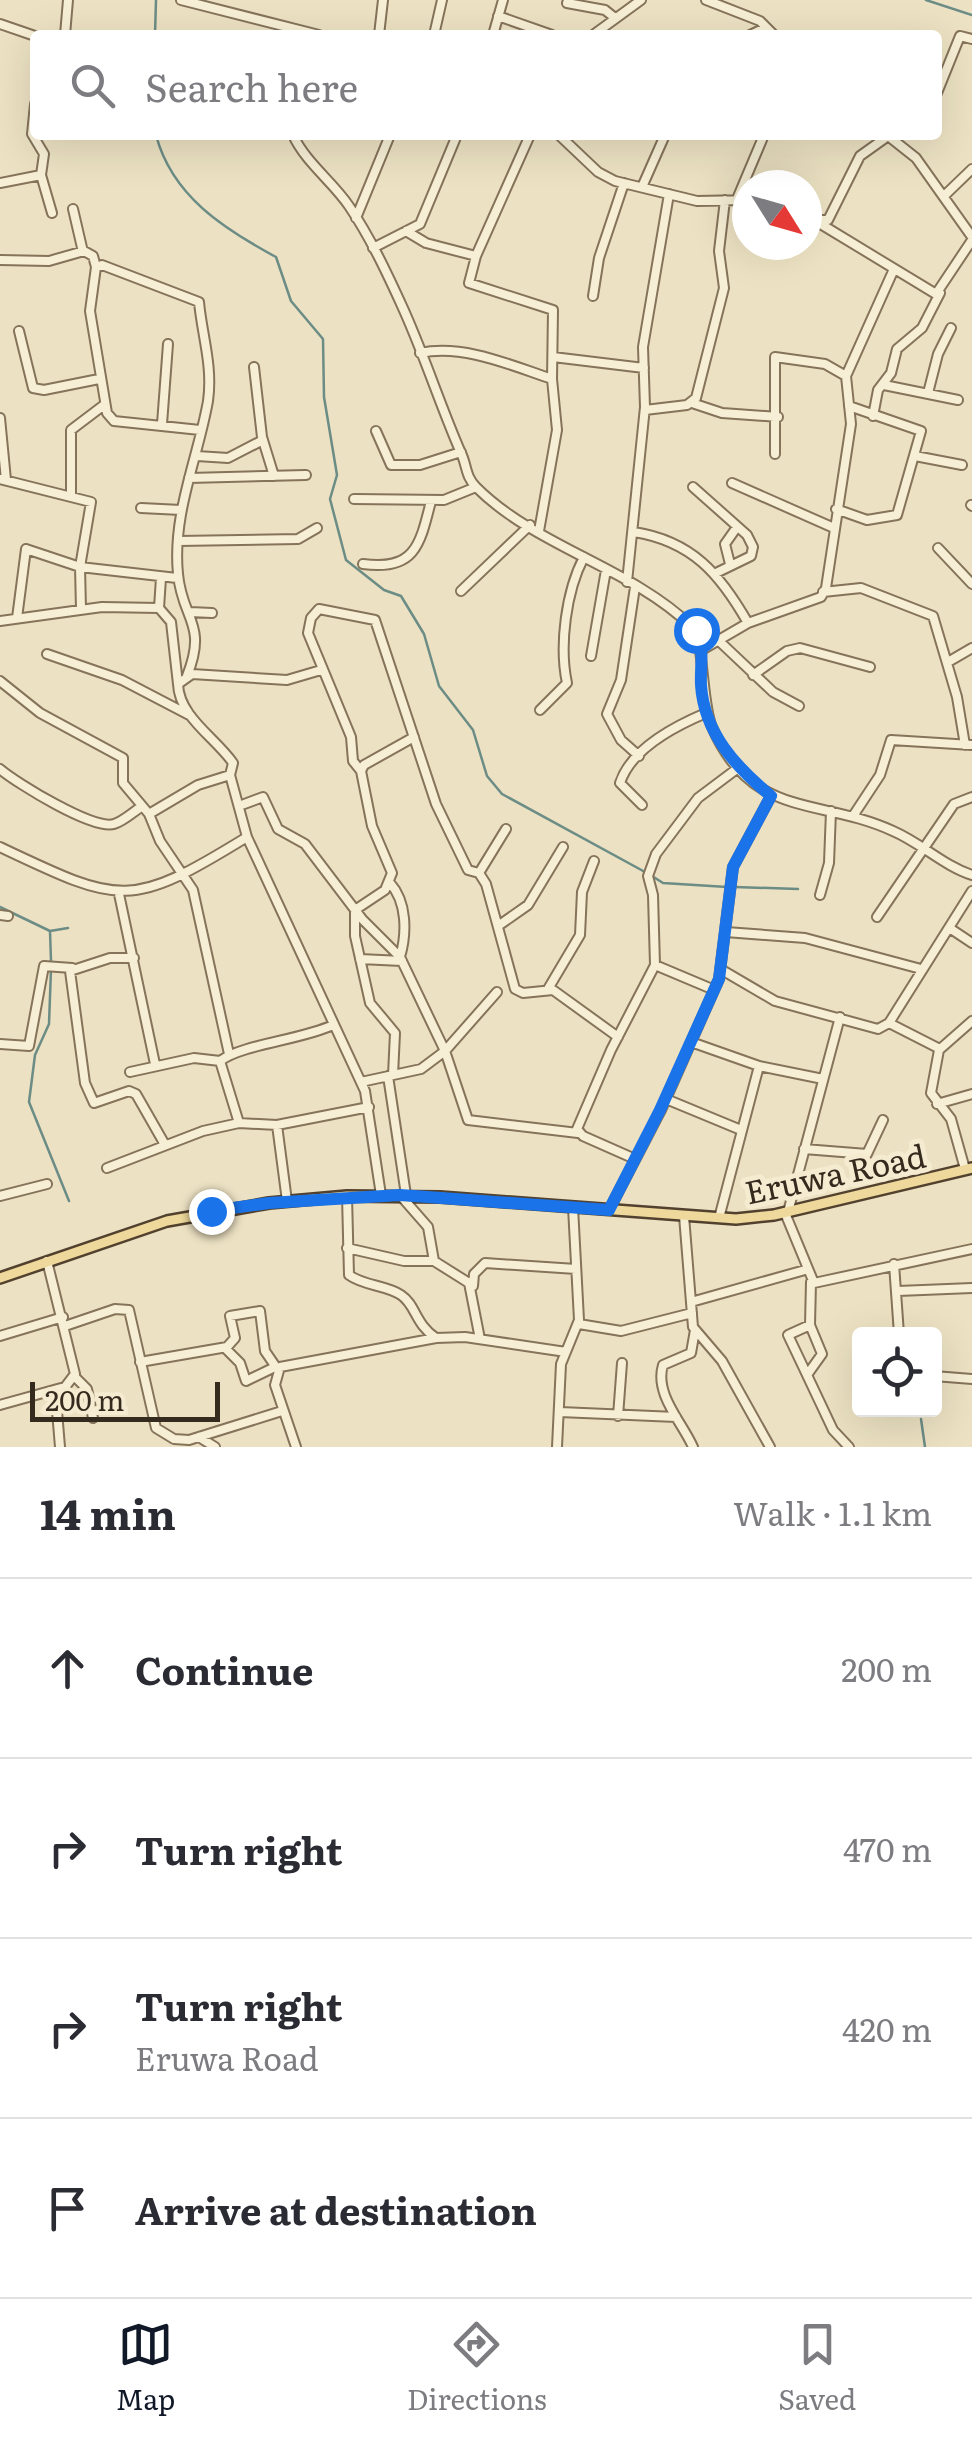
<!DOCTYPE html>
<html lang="en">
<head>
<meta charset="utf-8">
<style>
	body { margin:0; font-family:Literata,serif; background:#f2f2f3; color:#2b2b33 }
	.controls { position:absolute; right:30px; bottom:30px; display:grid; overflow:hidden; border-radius:10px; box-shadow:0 10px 40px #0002 }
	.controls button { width:90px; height:90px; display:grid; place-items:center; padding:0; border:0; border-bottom:2px solid #e1e1e2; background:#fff; color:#2b2b33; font:50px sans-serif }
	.compass { position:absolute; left:732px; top:170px; width:90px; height:90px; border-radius:50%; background:#fff; box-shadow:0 10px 40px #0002; rotate:127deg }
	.scale { position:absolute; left:30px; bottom:25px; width:190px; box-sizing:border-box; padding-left:10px; border:5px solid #352a1e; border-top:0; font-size:28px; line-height:35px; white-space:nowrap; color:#352a1e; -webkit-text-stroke:8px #f4ebd1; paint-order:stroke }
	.stop { position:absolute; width:30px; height:30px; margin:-22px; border:8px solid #1a73e8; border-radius:50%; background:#fff }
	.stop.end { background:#1a73e8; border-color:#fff; box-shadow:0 2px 10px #0008 }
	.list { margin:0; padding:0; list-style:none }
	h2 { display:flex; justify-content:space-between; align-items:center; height:130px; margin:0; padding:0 40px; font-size:42px }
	h2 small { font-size:32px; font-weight:400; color:#7c7c81 }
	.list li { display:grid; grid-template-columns:65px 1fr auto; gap:30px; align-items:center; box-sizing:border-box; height:180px; padding:0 40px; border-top:2px solid #e1e1e2 }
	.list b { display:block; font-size:38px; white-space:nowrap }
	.list p { margin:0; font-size:32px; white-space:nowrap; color:#7c7c81 }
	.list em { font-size:32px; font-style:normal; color:#7c7c81 }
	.icon { flex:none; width:55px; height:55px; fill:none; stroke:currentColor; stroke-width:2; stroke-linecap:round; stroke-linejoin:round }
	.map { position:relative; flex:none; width:972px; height:1447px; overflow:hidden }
	.search { position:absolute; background:#fff; box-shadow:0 10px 40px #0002; left:30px; right:30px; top:30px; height:110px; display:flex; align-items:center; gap:25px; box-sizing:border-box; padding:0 35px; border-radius:10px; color:#7c7c81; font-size:38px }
	.sheet { height:850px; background:#fff }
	nav { display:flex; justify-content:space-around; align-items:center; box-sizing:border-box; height:140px; border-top:2px solid #e1e1e2; background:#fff; font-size:28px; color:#7c7c81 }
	nav a { display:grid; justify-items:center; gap:5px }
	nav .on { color:#111827 }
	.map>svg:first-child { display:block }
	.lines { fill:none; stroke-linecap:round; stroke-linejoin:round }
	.stream { stroke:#6c8c86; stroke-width:2.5 }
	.minor-casing { stroke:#85735a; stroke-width:12 }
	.major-casing { stroke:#52412e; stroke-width:14 }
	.minor { stroke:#f7efd5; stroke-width:8 }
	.major { stroke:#eed89b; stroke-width:9 }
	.route { stroke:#1a73e8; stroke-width:12 }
	.labels { text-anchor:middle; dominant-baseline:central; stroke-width:10; stroke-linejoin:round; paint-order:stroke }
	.street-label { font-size:32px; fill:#352a1e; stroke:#f4ebd1 }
</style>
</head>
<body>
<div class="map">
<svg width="972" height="1447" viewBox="0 0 972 1447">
	<rect width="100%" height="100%" fill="#ece1c2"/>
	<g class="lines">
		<path class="stream" d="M 926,0 L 972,15
			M 155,35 L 156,0
			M 156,135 C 172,196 224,229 276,257 L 291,301 L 323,339 L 324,397 L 337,475 L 330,499 L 346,560 L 384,590 L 401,596 L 424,634 L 439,686 L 473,730 L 487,776 L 502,794 L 645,872
			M 652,876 L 663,883 L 727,887
			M 735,887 L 798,889
			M 0,907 L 50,931 L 68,928
			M 50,931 L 51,961
			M 51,969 L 49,1024 L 35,1055 L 29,1102 L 69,1201
			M 921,1419 L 925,1447"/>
		<g class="minor-casing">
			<path id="minor" d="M 181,0 L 319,35
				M 706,0 L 760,21 L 774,35
				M 567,3 L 605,10 L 615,18
				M 498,16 L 552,35
				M 0,24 L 35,36
				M 65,35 L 68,0
				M 379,35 L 383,0
				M 434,35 L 442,0
				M 493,35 L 503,0
				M 593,35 L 641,0
				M 750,35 L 765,28
				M 937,93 L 960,36 L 972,39
				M 35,104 L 32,134 L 44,154 L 41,175 L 52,213
				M 293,135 C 306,163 332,181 349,206 C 370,237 386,271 402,306 C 424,354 440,405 461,453 C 467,465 465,476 476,487 C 536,547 630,567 691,626 C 705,640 701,701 712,727 C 752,820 819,797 893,831 C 921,843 944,866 972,875
				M 559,135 L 598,172 L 615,181 L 697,201 L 747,200
				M 887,135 L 916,158 L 972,237
				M 0,183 L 41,175
				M 642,187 L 665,135
				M 944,196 L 972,169
				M 737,199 L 764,135
				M 73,209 L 83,252
				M 356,218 L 390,135
				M 807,220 L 828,220 L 860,156 L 888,136
				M 819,223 L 936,294 L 972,240
				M 406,231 L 426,243 L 476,256 L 530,135
				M 373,248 L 420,224 L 457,135
				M 476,256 L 469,283 L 553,310 L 552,379 L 557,430 L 539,531
				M 0,260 L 49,261 L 84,251 L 93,256 L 96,267 L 90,311 L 107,413 L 114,421 L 200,430
				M 96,267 L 102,265 L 199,302 C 202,335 213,366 208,401 C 198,458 172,514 178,574 C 182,620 208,623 187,676
				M 593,296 L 599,258 L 624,183
				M 19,331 L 33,388 L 44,390 L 99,379
				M 420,353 C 464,344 510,365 552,379
				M 553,357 L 644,368
				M 254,367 L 262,437 L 274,476
				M 884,385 L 958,400
				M 928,393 L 938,354 L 951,328
				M 692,403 L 722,413 L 778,417
				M 645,410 L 687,405 L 696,398 L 724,288 L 719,251 L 725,200
				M 873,416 L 878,390 L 891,373 L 897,349 L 922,328 L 940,293
				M 0,418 L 6,480
				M 162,424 L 168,344
				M 376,431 L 391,465 L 420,465 L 461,452
				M 775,454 L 775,357 L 825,364 L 846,376
				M 197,456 L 228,458 L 263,440
				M 915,456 L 962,465
				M 189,478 L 306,475
				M 0,479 L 91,502 L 80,567 L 81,609
				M 732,483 L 834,528
				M 693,487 L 747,535 L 753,547 L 751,556 L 716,573
				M 71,496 L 71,430 L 104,405
				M 354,499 L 444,500 L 476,487
				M 971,505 L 972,506
				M 141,508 L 181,510
				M 836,509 L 867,520 L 897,515 L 921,431 L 849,406
				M 634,532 C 692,541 720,574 748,623
				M 178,541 L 298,539 L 317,528
				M 938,548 L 972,584
				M 363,564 C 415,571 420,545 431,501
				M 730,564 L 725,544 L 737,527
				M 627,582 L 645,407 L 643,347 L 669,194
				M 635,587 L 621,680 L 607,714 L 621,740 L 639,756
				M 461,591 L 530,525
				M 823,592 L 861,588 L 933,616 L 957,697 L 965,745
				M 159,608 L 161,578
				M 190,612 L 212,613
				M 17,618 L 26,549 L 80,567 L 177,578
				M 0,621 L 102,607 L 159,608 L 171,622 L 178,684
				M 718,640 L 773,692 L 799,706
				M 700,651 L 748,623 L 821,597 L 826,588 L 851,424 L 846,376 L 894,269
				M 47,654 L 122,680 L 191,716
				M 591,656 L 606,570
				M 948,662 L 972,648
				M 321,670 L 287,680 L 192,674 L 178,684 C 179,717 216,738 233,763 L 230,775 L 247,837 L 365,1091 L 381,1195
				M 753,675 L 787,651 L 800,648 L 870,667
				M 0,681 L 40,713 L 123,758 L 123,783 L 149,814 L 160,841 L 193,890 L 229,1054
				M 540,710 L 567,683 C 559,646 566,591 584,557
				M 0,769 C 18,784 93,830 114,824 C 124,821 133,812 141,807
				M 361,771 L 364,765 L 414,737
				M 642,805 L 620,783 C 631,749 675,726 706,713
				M 239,806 L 263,797 L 278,829 L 305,844 L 362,919 L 400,957 L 445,1051 L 421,1069 L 361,1082
				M 149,814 L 198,785 L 230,775
				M 853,816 L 880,775 L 891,740 L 972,745
				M 0,847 C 122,905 130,909 247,837
				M 479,873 L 506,829
				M 390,883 C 407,902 407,933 400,957
				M 119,894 L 155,1064
				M 820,895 L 829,863 L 831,811
				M 0,915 L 8,916
				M 877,917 L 954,804 L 972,797
				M 498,926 L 528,905 L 563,847
				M 951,929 L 972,943
				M 726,932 L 805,938 L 921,969
				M 134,958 L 110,958 L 70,971 L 85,1083 L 94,1103 L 129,1091 L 136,1094 L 164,1143
				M 360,959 L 402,961
				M 655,965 L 712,989
				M 722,970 L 775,1001 L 878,1029 L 889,1023
				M 548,989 L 580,935 L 582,892 L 594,861
				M 497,992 L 445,1051 L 468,1120 L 578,1133
				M 691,1042 L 759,1066 L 823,1079
				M 0,1044 L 29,1046 L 44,966 L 72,968
				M 940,1049 L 889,1023 L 972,891
				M 220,1061 C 243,1044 301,1040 333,1025
				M 220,1061 L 239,1123
				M 130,1072 L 194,1058 L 220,1061
				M 393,1075 L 395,1033 L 370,1003 L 355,936 L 355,910 L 385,890 L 392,873 L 372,826 L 361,771 L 353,761 L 351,737 L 308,633 L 311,618 L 319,609 L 375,620 L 436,804 L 468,870 L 479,873 L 486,884 L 515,989 L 523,993 L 553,990 L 618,1037
				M 388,1076 L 406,1195
				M 666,1099 L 741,1130
				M 937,1104 L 972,1094
				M 277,1125 L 287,1201
				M 804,1149 L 867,1154 L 883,1120
				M 635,1159 L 583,1136 L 577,1129 L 611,1050 L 655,965 L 653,895 L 648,876 L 656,854 L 698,798 L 738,768
				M 107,1168 L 203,1131 L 239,1123 L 277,1125 L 369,1107
				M 965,1169 L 951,1119 L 931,1093 L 939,1050 L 972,1021
				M 400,1195 L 428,1227 L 434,1261
				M 0,1196 L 47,1184
				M 347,1196 L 349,1275 C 364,1286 386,1285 401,1295 C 416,1305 415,1324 436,1338
				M 609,1210 L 661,1110 L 719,979 L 733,867 L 771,796
				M 788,1212 L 840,1017
				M 785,1213 L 814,1283 L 972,1249
				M 684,1216 L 693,1327 L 722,1361 L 770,1447
				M 719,1218 L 759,1066
				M 347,1248 L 404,1261 L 434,1261 L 469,1283 L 480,1339
				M 47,1261 L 75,1374 L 56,1399 L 60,1447
				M 894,1264 L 899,1334
				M 811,1282 L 810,1325 L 822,1354 L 807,1375 L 833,1430 L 849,1447
				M 473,1286 L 474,1274 L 485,1263 L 576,1269
				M 898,1291 L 972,1288
				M 691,1302 L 805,1270
				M 579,1324 L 621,1331 L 692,1313
				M 65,1326 L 115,1309 L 129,1310 L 156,1428 L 174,1439 L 189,1440 L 282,1411
				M 0,1336 L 63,1317
				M 225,1348 L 240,1363 L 246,1381 L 275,1367
				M 140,1362 L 227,1347 L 235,1338 L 230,1316 L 260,1311 L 265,1351 L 278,1370
				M 807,1375 L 788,1335 L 810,1325
				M 74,1376 L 87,1389 L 93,1418
				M 934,1376 L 972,1379
				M 0,1405 L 61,1388
				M 560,1412 L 676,1417
				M 618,1416 L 622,1363
				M 199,1437 L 215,1447
				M 296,1447 L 275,1385 L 280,1367 L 436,1338 L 465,1337 L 566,1352
				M 557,1447 L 561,1364 L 579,1320 L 573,1207
				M 693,1447 C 682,1422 654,1394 663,1365 L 691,1353 L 695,1330"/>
		</g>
		<g class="major-casing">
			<path id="major" d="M 0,1278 L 167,1221 L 269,1203 L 347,1196 L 440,1197 L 736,1219 L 774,1215 L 972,1168"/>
		</g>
		<use href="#minor" class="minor"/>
		<use href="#major" class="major"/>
	</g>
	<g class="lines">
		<path class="route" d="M 211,1211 L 269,1203 L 400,1195 L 609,1210 L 660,1110 L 719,979 L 733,867 L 771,796 C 736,767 704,733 701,685 C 700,667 705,646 696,630"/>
	</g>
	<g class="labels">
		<g class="street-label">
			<text transform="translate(835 1172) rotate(-12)">Eruwa Road</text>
		</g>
	</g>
</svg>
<div class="controls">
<button><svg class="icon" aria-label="locate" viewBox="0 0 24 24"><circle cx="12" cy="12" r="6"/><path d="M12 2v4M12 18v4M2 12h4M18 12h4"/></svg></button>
</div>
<svg class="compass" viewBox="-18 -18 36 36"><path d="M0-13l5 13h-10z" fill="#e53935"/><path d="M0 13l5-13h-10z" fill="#7c7c81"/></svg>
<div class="scale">200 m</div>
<div class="stop" style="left:696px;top:630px"></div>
<div class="stop end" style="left:211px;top:1211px"></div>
<div class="search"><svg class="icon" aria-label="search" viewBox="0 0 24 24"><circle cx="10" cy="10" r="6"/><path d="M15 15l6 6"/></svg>Search here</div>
</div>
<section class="sheet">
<h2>14 min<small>Walk · 1.1 km</small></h2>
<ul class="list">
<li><svg class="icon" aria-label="ahead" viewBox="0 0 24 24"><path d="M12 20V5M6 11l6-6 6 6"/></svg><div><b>Continue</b></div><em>200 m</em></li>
<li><svg class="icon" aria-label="right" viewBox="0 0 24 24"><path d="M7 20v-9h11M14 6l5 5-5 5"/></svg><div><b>Turn right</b></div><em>470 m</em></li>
<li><svg class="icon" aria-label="right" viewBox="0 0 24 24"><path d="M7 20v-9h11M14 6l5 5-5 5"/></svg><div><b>Turn right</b><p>Eruwa Road</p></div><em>420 m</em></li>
<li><svg class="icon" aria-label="arrive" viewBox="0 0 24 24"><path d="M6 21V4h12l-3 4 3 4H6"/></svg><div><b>Arrive at destination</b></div></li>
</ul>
</section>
<nav>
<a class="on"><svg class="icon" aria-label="map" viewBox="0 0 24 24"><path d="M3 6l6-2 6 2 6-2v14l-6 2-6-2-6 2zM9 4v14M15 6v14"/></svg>Map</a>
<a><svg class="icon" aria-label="directions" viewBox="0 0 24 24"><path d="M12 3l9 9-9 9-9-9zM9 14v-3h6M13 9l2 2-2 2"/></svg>Directions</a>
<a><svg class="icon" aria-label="saved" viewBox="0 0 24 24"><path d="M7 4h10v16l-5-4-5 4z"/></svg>Saved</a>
</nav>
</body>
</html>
